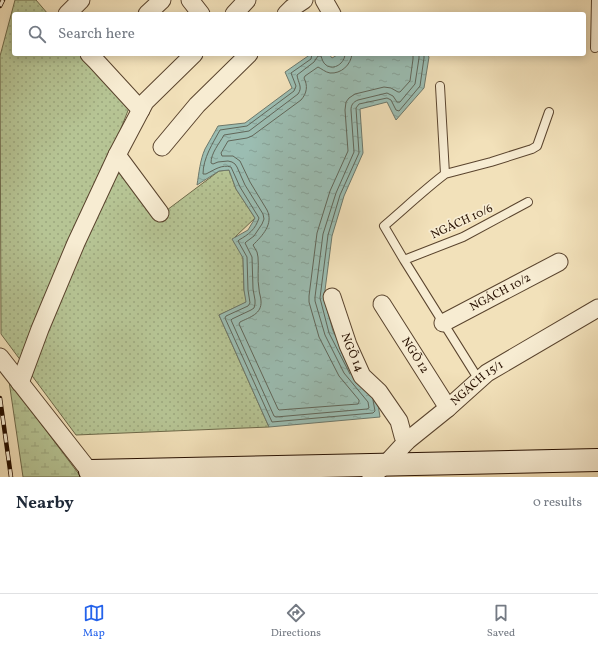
<!DOCTYPE html>
<html lang="en">
<head>
<meta charset="utf-8">
<style>
	body { margin:0; font-family:Vollkorn,serif; background:#f2f2f3; color:#1f2937 }
	.list { margin:0; padding:0; list-style:none }
	h2 { display:flex; justify-content:space-between; align-items:center; height:52px; margin:0; padding:0 16px; font-size:17px }
	h2 small { font-size:13px; font-weight:400; color:#747a83 }
	.icon { flex:none; width:22px; height:22px; fill:none; stroke:currentColor; stroke-width:2; stroke-linecap:round; stroke-linejoin:round }
	.map { position:relative; flex:none; width:598px; height:477px; overflow:hidden }
	.search { position:absolute; background:#fff; box-shadow:0 2px 10px #0003; left:12px; right:12px; top:12px; height:44px; display:flex; align-items:center; gap:10px; box-sizing:border-box; padding:0 14px; border-radius:4px; color:#747a83; font-size:15px }
	.sheet { height:116px; background:#fff }
	nav { display:flex; justify-content:space-around; align-items:center; box-sizing:border-box; height:56px; border-top:1px solid #e0e1e3; background:#fff; font-size:11px; color:#747a83 }
	nav a { display:grid; justify-items:center; gap:2px }
	nav .on { color:#2563eb }
	.map>svg:first-child { display:block }
	.wetland { fill:url(#wetland-marsh); stroke:#6e6a4a }
	.garden { fill:url(#garden-dots); stroke:#6e6a4a }
	.water { fill:url(#water-ripples); stroke:#6d786b }
	.lines { fill:none; stroke-linecap:round; stroke-linejoin:round }
	.shore { stroke:#616659; stroke-width:1 }
	.lane-casing { stroke:#5a442e; stroke-width:10 }
	.street-casing { stroke:#5a442e; stroke-width:19 }
	.secondary-casing { stroke:#271000; stroke-width:24 }
	.lane { stroke:#f7ecd2; stroke-width:8 }
	.street { stroke:#f7ecd2; stroke-width:17 }
	.secondary { stroke:#f7ecd2; stroke-width:22 }
	.rail-casing { stroke:#271000; stroke-width:4.5 }
	.rail { stroke:#f7ecd2; stroke-width:3; stroke-dasharray:9; stroke-linecap:butt }
	.labels { text-anchor:middle; dominant-baseline:central; stroke-width:3.5; stroke-linejoin:round; paint-order:stroke }
	.street-label { font-size:12px; fill:#271000; stroke:#f7ecd2 }
</style>
</head>
<body>
<div class="map">
<svg width="598" height="477" viewBox="0 0 598 477">
	<defs>
		<pattern id="wetland-marsh" width="20" height="14" patternUnits="userSpaceOnUse"><rect width="20" height="14" fill="#b6c494"/><path d="M1 5h8M5 5V1M11 12h8M15 12V8" fill="none" stroke="#9ca77e"/></pattern>
		<pattern id="garden-dots" width="8" height="8" patternUnits="userSpaceOnUse"><rect width="8" height="8" fill="#b6c494"/><path d="M2 2h.1M6 6h.1" fill="none" stroke="#9ca77e" stroke-width="1.8" stroke-linecap="round"/></pattern>
		<pattern id="water-ripples" width="26" height="14" patternUnits="userSpaceOnUse"><rect width="26" height="14" fill="#9bbdb2"/><path d="M2 4q2-2 4 0t4 0M15 11q2-2 4 0t4 0" fill="none" stroke="#86a197"/></pattern>
	</defs>
	<rect width="100%" height="100%" fill="#f2e1ba"/>
	<filter id="stains"><feTurbulence type="fractalNoise" baseFrequency=".005" numOctaves="4"/><feColorMatrix values="0 0 0 0 .2 0 0 0 0 .09 0 0 0 0 .02 0 0 0 .5 -.17"/></filter>
	<radialGradient id="worn" r=".72"><stop offset=".6" stop-color="#630" stop-opacity="0"/><stop offset="1" stop-color="#630" stop-opacity=".3"/></radialGradient>
	<path class="wetland" d="M 9,381 L 81,477 L 23,477 Z"/>
	<path class="garden" d="M 15,0 L 36,0 L 48,14 L 14,14 L 14,54 L 82,54 L 129,108 L 112,151 L 155,219 L 219,171 L 229,170 L 236,189 L 255,218 L 235,237 L 243,258 L 244,290 L 247,302 L 219,315 L 269,427 L 76,435 L 1,334 L 0,56 Z"/>
	<path class="water" d="M 311,54 L 329,54 L 332,58 L 339,54 L 427,54 L 429,57 L 424,88 L 396,120 L 387,102 L 360,109 L 363,153 L 344,196 L 332,236 L 324,298 L 333,331 L 352,369 L 377,398 L 380,417 L 269,427 L 219,315 L 246,302 L 244,290 L 243,258 L 232,239 L 248,230 L 255,218 L 236,189 L 229,170 L 219,171 L 197,185 C 199,173 200,160 205,149 C 209,141 214,134 218,126 L 245,123 L 292,88 L 285,72 Z"/>
	<g class="lines">
		<path class="shore" d="M 312,54 L 311,59 L 291,73 L 296,86 L 294,91 L 247,126 L 220,130 C 213,143 203,158 203,174 L 206,174 C 214,170 222,164 231,167 L 240,187 L 259,218 C 255,230 249,234 239,240 L 238,241 L 247,257 L 248,290 L 250,303 L 248,306 L 226,316 L 225,318 L 272,422 L 373,413 L 375,411 L 373,400
			M 345,54 C 345,63 334,71 326,65 C 323,63 322,59 321,56 L 318,56 L 314,62 L 297,75 C 298,83 303,87 298,94 L 249,131 L 224,135 C 219,144 211,153 211,163 L 213,164 L 218,162 L 228,161 L 232,162 L 235,164 L 237,167 L 245,185 L 263,214 L 264,219 L 262,224 L 254,236 L 246,242 L 245,243 L 252,257 L 253,289 L 255,300 L 255,304 L 254,308 L 251,310 L 232,319 L 231,320 L 274,416 L 276,417 L 367,409 L 369,408 L 368,402 L 344,373 L 325,335 L 315,301 L 315,297 L 323,234 L 336,193 L 354,152 L 351,110 C 351,105 353,102 358,100 L 387,93 L 393,96 L 397,102 L 400,102 L 415,84 L 419,58 L 419,54
			M 352,54 C 351,65 341,74 330,73 C 325,72 322,69 318,67 L 305,76 L 304,78 C 308,86 307,93 301,100 L 252,136 L 247,138 L 228,141 L 221,153 L 222,156 L 233,156 L 240,161 L 250,182 L 267,210 C 274,224 262,236 253,245 L 257,252 L 258,257 C 259,268 257,279 259,289 C 259,293 261,297 261,301 C 262,314 250,317 240,322 L 239,324 L 278,409 L 279,410 L 358,404 L 359,402 L 359,400 L 339,376 L 319,337 L 309,302 L 309,296 L 317,233 L 330,191 L 348,151 L 345,110 L 346,102 L 349,98 L 355,94 L 384,87 L 391,88 L 398,92 L 400,92 L 410,81 L 413,59 L 413,54
			M 350,374 L 329,333 L 320,298 L 328,235 L 340,195 L 359,153 L 356,108 L 359,104 L 387,98 L 391,100 L 396,110 L 399,111 L 420,86 L 424,58 L 424,54"/>
		<g class="lane-casing">
			<path id="lane" d="M 595,48 L 596,0
				M 440,86 L 445,174 C 424,190 404,209 384,226 L 404,260 L 479,380
				M 445,174 L 491,162 L 532,149 L 537,146 L 549,112
				M 404,260 L 463,237 L 528,202"/>
		</g>
		<g class="street-casing">
			<g id="street">
				<path d="M 190,0 L 201,14"/>
				<path d="M 324,0 L 332,14"/>
				<path d="M 67,14 L 81,0"/>
				<path d="M 147,14 L 162,0"/>
				<path d="M 234,14 L 247,0"/>
				<path d="M 286,14 L 292,8 L 304,0"/>
				<path d="M 89,54 L 96,61 L 141,110"/>
				<path d="M 162,147 L 197,105 L 249,54"/>
				<path d="M 117,155 L 160,213"/>
				<path id="s1" d="M 332,297 L 348,345 L 362,376 L 379,392 L 399,421 L 403,436 L 407,441"/>
				<path id="s2" d="M 382,304 L 448,408"/>
				<path id="s3" d="M 443,323 L 559,262"/>
				<path d="M 0,357 L 94,477"/>
				<path d="M 20,383 L 40,329 L 76,243 L 117,155 L 145,102 L 194,54"/>
				<path id="s4" d="M 371,477 L 385,465 L 407,441 L 448,408 L 487,373 L 598,308"/>
			</g>
		</g>
		<g class="secondary-casing">
			<path id="secondary" d="M 90,471 L 598,460"/>
		</g>
		<use href="#lane" class="lane"/>
		<use href="#street" class="street"/>
		<use href="#secondary" class="secondary"/>
		<g class="rail-casing">
			<path id="rail" d="M 0,6 L 3,0
				M 0,398 L 11,477"/>
		</g>
		<use href="#rail" class="rail"/>
	</g>
	<g class="labels">
		<g class="street-label">
			<text transform="translate(462 222) rotate(-25)">NGÁCH 10/6</text>
			<text stroke="none"><textPath href="#s3" startOffset="65">NGÁCH 10/2</textPath></text>
			<text stroke="none"><textPath href="#s1" startOffset="59">NGÕ 14</textPath></text>
			<text stroke="none"><textPath href="#s2" startOffset="61">NGÕ 12</textPath></text>
			<text stroke="none"><textPath href="#s4" startOffset="142">NGÁCH 15/1</textPath></text>
		</g>
	</g>
	<rect width="100%" height="100%" filter="url(#stains)"/>
	<rect width="100%" height="100%" fill="url(#worn)"/>
</svg>
<div class="search"><svg class="icon" aria-label="search" viewBox="0 0 24 24"><circle cx="10" cy="10" r="6"/><path d="M15 15l6 6"/></svg>Search here</div>
</div>
<section class="sheet">
<h2>Nearby<small>0 results</small></h2>
<ul class="list">
</ul>
</section>
<nav>
<a class="on"><svg class="icon" aria-label="map" viewBox="0 0 24 24"><path d="M3 6l6-2 6 2 6-2v14l-6 2-6-2-6 2zM9 4v14M15 6v14"/></svg>Map</a>
<a><svg class="icon" aria-label="directions" viewBox="0 0 24 24"><path d="M12 3l9 9-9 9-9-9zM9 14v-3h6M13 9l2 2-2 2"/></svg>Directions</a>
<a><svg class="icon" aria-label="saved" viewBox="0 0 24 24"><path d="M7 4h10v16l-5-4-5 4z"/></svg>Saved</a>
</nav>
</body>
</html>
